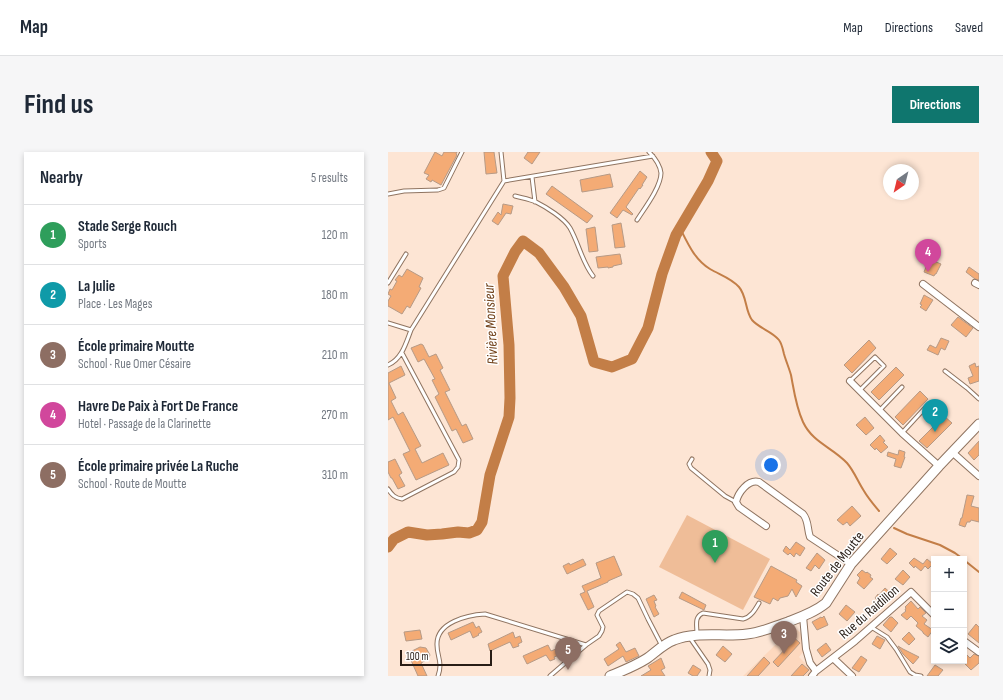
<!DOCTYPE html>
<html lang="en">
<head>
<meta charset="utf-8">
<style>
	body { margin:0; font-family:"Sofia Sans Condensed",sans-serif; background:#f6f6f7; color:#1f2937 }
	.controls { position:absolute; right:12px; bottom:12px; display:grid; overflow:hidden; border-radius:0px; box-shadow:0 2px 6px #0003 }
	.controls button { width:36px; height:36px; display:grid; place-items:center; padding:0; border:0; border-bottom:1px solid #e0e1e3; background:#fff; color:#1f2937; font:20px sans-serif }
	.compass { position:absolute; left:495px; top:12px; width:36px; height:36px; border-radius:50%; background:#fff; box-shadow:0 2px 6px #0003; rotate:215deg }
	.scale { position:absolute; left:12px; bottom:10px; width:92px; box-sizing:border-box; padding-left:4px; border:2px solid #281d16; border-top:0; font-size:11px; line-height:14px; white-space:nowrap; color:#281d16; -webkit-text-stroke:3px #fff; paint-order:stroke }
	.you { position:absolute; left:383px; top:313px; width:14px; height:14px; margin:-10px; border:3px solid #fff; border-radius:50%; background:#1a73e8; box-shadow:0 0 0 6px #1a73e833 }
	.badge { display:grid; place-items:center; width:26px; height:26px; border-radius:50%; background:#0f766e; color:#fff; font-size:13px; font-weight:700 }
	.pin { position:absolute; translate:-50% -33px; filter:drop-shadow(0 1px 2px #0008) }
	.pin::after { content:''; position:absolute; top:21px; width:14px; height:12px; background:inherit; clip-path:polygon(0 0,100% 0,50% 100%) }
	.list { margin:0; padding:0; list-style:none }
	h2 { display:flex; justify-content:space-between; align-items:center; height:52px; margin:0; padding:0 16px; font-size:17px }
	h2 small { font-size:13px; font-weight:400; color:#747a83 }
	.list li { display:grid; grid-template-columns:26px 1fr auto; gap:12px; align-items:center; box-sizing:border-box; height:60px; padding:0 16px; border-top:1px solid #e0e1e3 }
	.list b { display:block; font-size:15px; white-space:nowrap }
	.list p { margin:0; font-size:13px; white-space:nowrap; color:#747a83 }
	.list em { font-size:13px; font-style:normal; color:#747a83 }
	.icon { flex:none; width:22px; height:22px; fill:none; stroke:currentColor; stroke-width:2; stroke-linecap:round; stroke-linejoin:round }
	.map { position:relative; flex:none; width:591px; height:524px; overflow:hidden; border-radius:0px }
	header { display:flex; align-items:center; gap:24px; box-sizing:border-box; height:56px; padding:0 20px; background:#fff; border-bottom:1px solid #e0e1e3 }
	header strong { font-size:19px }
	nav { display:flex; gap:22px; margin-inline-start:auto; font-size:14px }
	.intro { display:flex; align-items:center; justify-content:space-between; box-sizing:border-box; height:96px; padding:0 24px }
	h1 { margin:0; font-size:28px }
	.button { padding:10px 18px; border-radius:0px; background:#0f766e; color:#fff; font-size:14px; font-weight:700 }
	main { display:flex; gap:24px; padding:0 24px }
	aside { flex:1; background:#fff; border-radius:0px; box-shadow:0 2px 6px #0003 }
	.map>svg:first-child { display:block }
	.built { fill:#fdd8be }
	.green { fill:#efbd98 }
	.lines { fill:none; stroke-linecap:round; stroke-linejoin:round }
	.stream { stroke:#c37e47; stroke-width:2 }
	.river { stroke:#c37e47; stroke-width:11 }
	.building { fill:#f4ab75; stroke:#b69a86 }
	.lane-casing { stroke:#8f7461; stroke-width:5 }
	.street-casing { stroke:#8f7461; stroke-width:8 }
	.secondary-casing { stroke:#8f7461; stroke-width:11 }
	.lane { stroke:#fff; stroke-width:3 }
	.street { stroke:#fff; stroke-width:6 }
	.secondary { stroke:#fff; stroke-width:9 }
	.labels { text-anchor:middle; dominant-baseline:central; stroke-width:3; stroke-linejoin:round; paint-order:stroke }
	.street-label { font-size:14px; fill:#281d16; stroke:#fff }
	.water-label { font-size:15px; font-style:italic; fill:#704018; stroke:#fff }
</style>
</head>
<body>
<header>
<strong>Map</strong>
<nav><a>Map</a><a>Directions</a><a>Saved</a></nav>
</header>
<div class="intro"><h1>Find us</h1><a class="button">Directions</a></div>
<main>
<aside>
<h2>Nearby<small>5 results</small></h2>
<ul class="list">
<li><span class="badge" style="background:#2e9e5b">1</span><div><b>Stade Serge Rouch</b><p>Sports</p></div><em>120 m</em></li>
<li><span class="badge" style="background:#0f9aa8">2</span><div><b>La Julie</b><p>Place · Les Mages</p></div><em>180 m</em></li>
<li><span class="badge" style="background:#8d6e63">3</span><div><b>École primaire Moutte</b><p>School · Rue Omer Césaire</p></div><em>210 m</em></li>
<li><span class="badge" style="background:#d1479c">4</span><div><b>Havre De Paix à Fort De France</b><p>Hotel · Passage de la Clarinette</p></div><em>270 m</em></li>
<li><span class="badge" style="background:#8d6e63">5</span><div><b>École primaire privée La Ruche</b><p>School · Route de Moutte</p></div><em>310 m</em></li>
</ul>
</aside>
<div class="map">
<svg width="591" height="524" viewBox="0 0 591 524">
	<rect width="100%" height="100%" fill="#fde5d4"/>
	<path class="built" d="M 406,475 L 415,483 L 416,499 L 411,505 L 426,520 L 422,524 L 355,524 Z"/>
	<path class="green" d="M 299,363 L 382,407 L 355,458 L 271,415 Z"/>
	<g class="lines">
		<path class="stream" d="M 292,76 C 300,92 307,108 322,117 C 332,123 343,126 351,135 C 359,144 357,159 364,168 C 372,177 384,179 391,188 C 394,192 395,198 396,202 C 398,209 401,216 403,223 C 406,239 408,255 415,270 C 425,291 444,295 459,311 C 466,319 470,330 476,339 C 480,346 486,353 491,359
			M 506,376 L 519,382 L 552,393 L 567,401 L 575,407
			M 576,408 L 591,420"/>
		<path class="river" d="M 0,395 L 6,387 L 20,380 L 39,383 L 54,382 L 70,380 L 81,381 L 89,378 L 94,370 L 102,323 L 121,265 L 122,246 L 121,193 L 115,124 L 127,100 L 135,89 L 151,101 L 176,135 L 193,164 L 206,210 L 224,215 L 244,207 L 260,176 L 274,122 L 288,83 L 320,29 L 329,9 L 323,0"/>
	</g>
	<path class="building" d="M 47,0 L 54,4 L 56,0 L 69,0 L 68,2 L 69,3 L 53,33 L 44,28 L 43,30 L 38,27 L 41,23 L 36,21 Z
		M 96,0 L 106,0 L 109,21 L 98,22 Z
		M 140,0 L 152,0 L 144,12 L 136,6 Z
		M 252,19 L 259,25 L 254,33 L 255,33 L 252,37 L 251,36 L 238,55 L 245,62 L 244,63 L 235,58 L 229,66 L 222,61 Z
		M 222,22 L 225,35 L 194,40 L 192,28 Z
		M 164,34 L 205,64 L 199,71 L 158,42 Z
		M 115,52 L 125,54 L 123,62 L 118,61 L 110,73 L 104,69 L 110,60 L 113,63 Z
		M 233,71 L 237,95 L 227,96 L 224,73 Z
		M 207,75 L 210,99 L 201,100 L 198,77 Z
		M 232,102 L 234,112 L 225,114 L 225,115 L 220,116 L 220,115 L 210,116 L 208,105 Z
		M 541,107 L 553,112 L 548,122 L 547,122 L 546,124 L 536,120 Z
		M 581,115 L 591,122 L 591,128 L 587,127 L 578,120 Z
		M 19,117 L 35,126 L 31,135 L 33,136 L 22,156 L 19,154 L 14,162 L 0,154 L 0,149 L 3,144 L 0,142 L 2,137 L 4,138 L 9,129 L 7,128 L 11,123 L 14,125 Z
		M 536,143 L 545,148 L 538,159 L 532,155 L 534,153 L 532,152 Z
		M 570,165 L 585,176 L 578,185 L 563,173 Z
		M 553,186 L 561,189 L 557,198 L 553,196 L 550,203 L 539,198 L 542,193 L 548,196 Z
		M 481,188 L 488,196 L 464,221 L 456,213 Z
		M 33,192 L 35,193 L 41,205 L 48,202 L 55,216 L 52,218 L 62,238 L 57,240 L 74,274 L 78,272 L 85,287 L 75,291 L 68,277 L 64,279 L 47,245 L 51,242 L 44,228 L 47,227 L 36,207 L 30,210 L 23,196 Z
		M 587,211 L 588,215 L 591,214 L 591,229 L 582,232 L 580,226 L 585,224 L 581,214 Z
		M 13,214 L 17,223 L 1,231 L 8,246 L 3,249 L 10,263 L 15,260 L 33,294 L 27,297 L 34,311 L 55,301 L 61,313 L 28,328 L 15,302 L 22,299 L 5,265 L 0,268 L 0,221 Z
		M 508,215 L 516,223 L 491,248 L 483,240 Z
		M 532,239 L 540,247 L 515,273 L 507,265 Z
		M 556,264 L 564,271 L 539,296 L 531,289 Z
		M 477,265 L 486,276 L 478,283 L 468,273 Z
		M 492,283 L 497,289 L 495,290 L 500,295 L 493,301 L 488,296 L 487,298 L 482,293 Z
		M 591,289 L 591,303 L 586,308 L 580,301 Z
		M 511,298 L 517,300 L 516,305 L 517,305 L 513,316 L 506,314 L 508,307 L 499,304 L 500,300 L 510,303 Z
		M 7,307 L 14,321 L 11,323 L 17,334 L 10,337 L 4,326 L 3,326 L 0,320 L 0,310 Z
		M 579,343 L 586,344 L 583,354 L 591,356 L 591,370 L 583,368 L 582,370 L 579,370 L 577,375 L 571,373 L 573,366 L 574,366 Z
		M 464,354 L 473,364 L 462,374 L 459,370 L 455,373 L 449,368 Z
		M 408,390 L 417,396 L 412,404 L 408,401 L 406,405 L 402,401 L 400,403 L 395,399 L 398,394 L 402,398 Z
		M 502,396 L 509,402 L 499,412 L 493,407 Z
		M 429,401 L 437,408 L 431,417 L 427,413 L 423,419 L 418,416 Z
		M 226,404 L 234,423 L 220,429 L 220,430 L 199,439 L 206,455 L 200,458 L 192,442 L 197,440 L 194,434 L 213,426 L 208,411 Z
		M 526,406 L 535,412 L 539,407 L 545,412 L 540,417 L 537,414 L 533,419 L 527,414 L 526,416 L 521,411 Z
		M 195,407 L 198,413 L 179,422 L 175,414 L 181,411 L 182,413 Z
		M 383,414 L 409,428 L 408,430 L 414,434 L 408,445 L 404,437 L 400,444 L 392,446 L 390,449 L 385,446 L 382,452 L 366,445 Z
		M 474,418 L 478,421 L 479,420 L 483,423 L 482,425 L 485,427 L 476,437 L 469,431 L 472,426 L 469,423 Z
		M 515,418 L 522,425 L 515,433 L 507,427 Z
		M 497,436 L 505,443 L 496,454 L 487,446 L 490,442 L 491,443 Z
		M 294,440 L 318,453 L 316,458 L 291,446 Z
		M 266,443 L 269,448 L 266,449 L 268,454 L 267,455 L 271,462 L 266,465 L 258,447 Z
		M 523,449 L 530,457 L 532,455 L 538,461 L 534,464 L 539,468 L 536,472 L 545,478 L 540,485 L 535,481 L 535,480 L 528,474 L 530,471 L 523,464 L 519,468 L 513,463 L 518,459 L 517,458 L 518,456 L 517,455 Z
		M 458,453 L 467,460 L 459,469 L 451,462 Z
		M 436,464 L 440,473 L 429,478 L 424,470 L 433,465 L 434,466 Z
		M 502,465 L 504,465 L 510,471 L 503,480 L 495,473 Z
		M 85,470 L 88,476 L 91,474 L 94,480 L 90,482 L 91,483 L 85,486 L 82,479 L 63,488 L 60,481 Z
		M 588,472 L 591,475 L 591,491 L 580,482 Z
		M 32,478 L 34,487 L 18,489 L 16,480 Z
		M 125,480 L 127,486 L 132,484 L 134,490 L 130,492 L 131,494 L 125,496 L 122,490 L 102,499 L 100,492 Z
		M 521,480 L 527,487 L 521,493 L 514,487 Z
		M 403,483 L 412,491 L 390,515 L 385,510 L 401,493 L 398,489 Z
		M 489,484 L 497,488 L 492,497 L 484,492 Z
		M 232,490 L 238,500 L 247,496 L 251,504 L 238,510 L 235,504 L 220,514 L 216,507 L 231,497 L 228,493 Z
		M 438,491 L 443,498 L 434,505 L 429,498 Z
		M 160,493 L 163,499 L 168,497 L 171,503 L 166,505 L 167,507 L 162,509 L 158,503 L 139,512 L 135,504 Z
		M 335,494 L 344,502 L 337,510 L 328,503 Z
		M 510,494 L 515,497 L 531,505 L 525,512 L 515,502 Z
		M 32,495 L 38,496 L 42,503 L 40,507 L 33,511 L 39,524 L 30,524 L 22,506 L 27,503 L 24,499 Z
		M 576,500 L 582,506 L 586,502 L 591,504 L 591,511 L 583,518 L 576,511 Z
		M 473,504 L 479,508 L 471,520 L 464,516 Z
		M 376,505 L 382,511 L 370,524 L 359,524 Z
		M 273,506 L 277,516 L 273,518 L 277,524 L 253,524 L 263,518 L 260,514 Z
		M 414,512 L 421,518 L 415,524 L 403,524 Z
		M 305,513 L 313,518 L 309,524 L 305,524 L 300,521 Z
		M 547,513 L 555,518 L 550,524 L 539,524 Z"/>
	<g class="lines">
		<g class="lane-casing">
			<path id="lane" d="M 144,25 L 147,50
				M 116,29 L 265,4
				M 0,42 L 16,39 L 50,38 L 56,36 L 74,0
				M 127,44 C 134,46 141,47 148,50 C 158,55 176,66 182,76 C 191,92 194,110 205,124
				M 249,68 C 256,57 273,35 273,21 C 272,13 267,6 261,0
				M 0,131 L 18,102
				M 0,171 L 23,178
				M 0,213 C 14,207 18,191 23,178 L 116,29 L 113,0
				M 557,219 L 579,236 L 591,247
				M 462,229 L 487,205 L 496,214 L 472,238
				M 492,258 L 514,235
				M 514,281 L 537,256
				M 304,307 L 301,312 L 303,316 L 337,344 L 348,350
				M 0,337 C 4,343 7,346 14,347 L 66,320 L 70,315 L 71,308 L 14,201
				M 483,475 L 499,485 L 508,497 L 522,520 L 527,523 L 533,524
				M 309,482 C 309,473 306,465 315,461 L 355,467 C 363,465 367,458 371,451
				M 302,486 L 320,512 L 322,518 L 321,524
				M 50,524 C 55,510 49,505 49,493 C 48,470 80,463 97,462 L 198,493
				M 162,524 L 198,493 L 211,484 L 214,479 L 215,475 L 209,463 L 211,459 L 239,440 L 245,442 L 250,446 L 260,467 L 273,492"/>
		</g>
		<g class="street-casing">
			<path id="street" d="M 587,131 L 591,133
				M 535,132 L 591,175
				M 462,229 L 514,281 L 551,314
				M 564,300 L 591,324
				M 378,374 L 351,355 L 348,350 C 350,341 360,327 371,330 L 415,362 C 421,369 419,377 422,385 L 463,412
				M 415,464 L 418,497 L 422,511 L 428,519 L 424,524
				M 576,489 L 591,500
				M 445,506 L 464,524
				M 428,519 L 467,489 L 523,440 L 546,463"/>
		</g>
		<g class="secondary-casing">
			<path id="secondary" d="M 222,524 C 234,519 247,514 258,507 C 267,501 275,492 286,488 C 309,479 335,485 359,482 C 373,481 387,474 400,470 C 413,465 427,460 438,451 L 463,412 L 551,314 L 591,272"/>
		</g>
		<use href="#lane" class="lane"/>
		<use href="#street" class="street"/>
		<use href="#secondary" class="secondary"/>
	</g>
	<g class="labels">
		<g class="street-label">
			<text transform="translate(449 412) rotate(-52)">Route de Moutte</text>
			<text transform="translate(481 460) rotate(-41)">Rue du Raidillon</text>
		</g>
		<g class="water-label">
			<text transform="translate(103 172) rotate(-93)">Rivière Monsieur</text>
		</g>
	</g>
</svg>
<div class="controls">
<button>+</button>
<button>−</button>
<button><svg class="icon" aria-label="layers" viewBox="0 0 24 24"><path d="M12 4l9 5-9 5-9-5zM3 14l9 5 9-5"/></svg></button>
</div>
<svg class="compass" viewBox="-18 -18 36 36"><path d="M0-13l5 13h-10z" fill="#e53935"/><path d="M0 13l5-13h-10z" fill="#747a83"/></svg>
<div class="scale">100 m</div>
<div class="you"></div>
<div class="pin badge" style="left:327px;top:411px;background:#2e9e5b">1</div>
<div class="pin badge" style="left:547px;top:280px;background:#0f9aa8">2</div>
<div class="pin badge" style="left:396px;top:502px;background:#8d6e63">3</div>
<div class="pin badge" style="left:540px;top:120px;background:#d1479c">4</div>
<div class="pin badge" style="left:180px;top:518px;background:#8d6e63">5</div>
</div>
</main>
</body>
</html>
